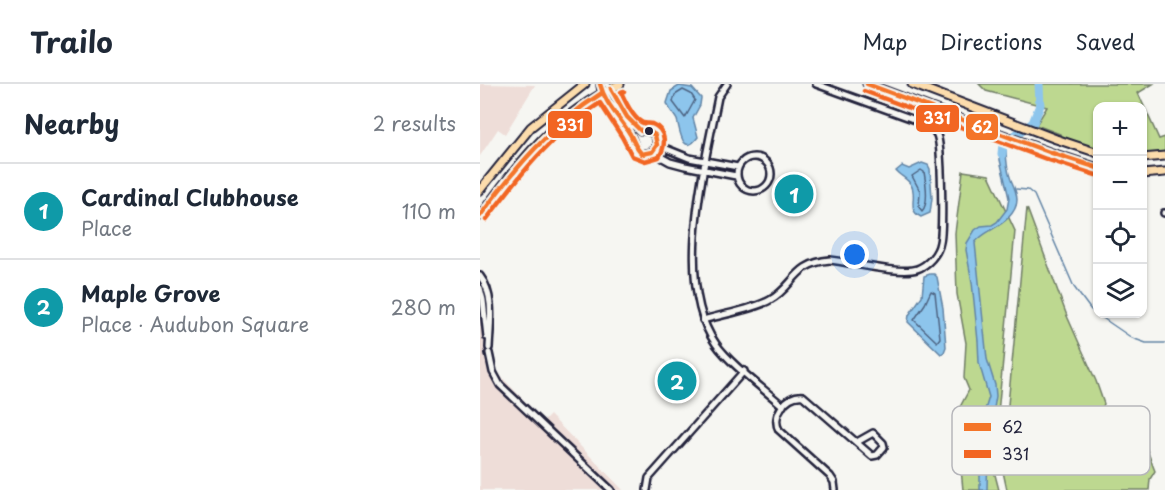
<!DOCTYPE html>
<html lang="en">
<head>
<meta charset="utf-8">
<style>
	body { margin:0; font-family:"Playpen Sans",sans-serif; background:#f6f6f7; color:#1f2937 }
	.controls { position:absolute; right:18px; top:18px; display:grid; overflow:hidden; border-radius:12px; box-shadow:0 2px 4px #0004 }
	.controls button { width:54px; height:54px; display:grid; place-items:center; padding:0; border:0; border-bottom:2px solid #e0e1e3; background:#fff; color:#1f2937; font:30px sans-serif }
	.you { position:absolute; left:375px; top:171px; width:21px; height:21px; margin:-15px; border:4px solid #fff; border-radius:50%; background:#1a73e8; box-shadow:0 0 0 9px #1a73e833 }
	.badge { display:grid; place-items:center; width:39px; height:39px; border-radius:50%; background:#1a73e8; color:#fff; font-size:20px; font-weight:700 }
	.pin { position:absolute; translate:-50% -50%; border:3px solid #fff; box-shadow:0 2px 6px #0006 }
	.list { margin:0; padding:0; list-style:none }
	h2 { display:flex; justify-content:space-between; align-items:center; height:78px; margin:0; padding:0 24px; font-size:26px }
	h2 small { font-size:20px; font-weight:400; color:#747a83 }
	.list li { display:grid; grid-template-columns:39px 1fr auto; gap:18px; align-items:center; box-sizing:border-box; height:96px; padding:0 24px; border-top:2px solid #e0e1e3 }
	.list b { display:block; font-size:22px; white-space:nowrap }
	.list p { margin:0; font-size:20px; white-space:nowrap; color:#747a83 }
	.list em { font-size:20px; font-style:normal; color:#747a83 }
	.icon { flex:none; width:33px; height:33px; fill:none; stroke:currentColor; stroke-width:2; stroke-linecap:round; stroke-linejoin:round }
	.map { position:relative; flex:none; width:685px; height:406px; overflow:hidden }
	header { display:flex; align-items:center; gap:36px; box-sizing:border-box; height:84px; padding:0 30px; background:#fff; border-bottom:2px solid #e0e1e3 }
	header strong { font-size:28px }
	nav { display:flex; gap:33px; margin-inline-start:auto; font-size:21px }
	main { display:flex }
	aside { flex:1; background:#fff }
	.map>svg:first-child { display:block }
	.built { fill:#eeddd8 }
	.green { fill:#bdd890; stroke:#707d66; stroke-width:1.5 }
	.water { fill:#8dc5ec; stroke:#6284a5; stroke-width:1.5 }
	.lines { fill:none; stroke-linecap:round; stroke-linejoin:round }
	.shore { stroke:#4d6382; stroke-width:1.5 }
	.stream { stroke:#6284a5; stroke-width:1.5 }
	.river { stroke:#8dc5ec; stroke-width:9 }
	.minor-casing { stroke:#22223b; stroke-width:10 }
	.major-casing { stroke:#22223b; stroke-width:11 }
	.minor { stroke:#f6f6f2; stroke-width:5 }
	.major { stroke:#fcdcac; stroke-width:7 }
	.bus-1-casing { stroke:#f6f6f2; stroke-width:9 }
	.bus-2-casing { stroke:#f6f6f2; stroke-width:9 }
	.bus-1 { stroke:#f47529; stroke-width:4.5 }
	.bus-2 { stroke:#f26522; stroke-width:4.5 }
	.bus-dot { fill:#22223b; stroke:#f6f6f2; stroke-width:2 }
	.key { fill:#f6f6f2; stroke:#b6b6bb; stroke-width:1.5 }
	.key-label { font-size:16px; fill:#22223b }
	.line-badge { stroke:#f6f6f2; stroke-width:2 }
	.badge-label { font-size:16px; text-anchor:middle; font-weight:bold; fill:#fff }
</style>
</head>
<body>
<header>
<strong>Trailo</strong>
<nav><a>Map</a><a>Directions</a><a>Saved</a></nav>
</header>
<main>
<aside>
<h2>Nearby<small>2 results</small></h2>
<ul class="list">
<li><span class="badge" style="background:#0f9aa8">1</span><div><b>Cardinal Clubhouse</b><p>Place</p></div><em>110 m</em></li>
<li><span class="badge" style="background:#0f9aa8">2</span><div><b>Maple Grove</b><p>Place · Audubon Square</p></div><em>280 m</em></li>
</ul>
</aside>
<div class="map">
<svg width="685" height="406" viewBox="0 0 685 406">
	<rect width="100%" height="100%" fill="#f6f6f2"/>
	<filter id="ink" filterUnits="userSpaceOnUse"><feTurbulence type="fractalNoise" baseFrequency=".0167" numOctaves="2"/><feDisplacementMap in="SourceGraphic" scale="12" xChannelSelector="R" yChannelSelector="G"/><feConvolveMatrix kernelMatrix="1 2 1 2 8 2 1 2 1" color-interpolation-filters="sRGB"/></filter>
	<g filter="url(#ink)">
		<path class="built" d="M 0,0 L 55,1 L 25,50 L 18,45 L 0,72 Z
			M 0,202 L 11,282 L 64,337 L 70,331 L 143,406 L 0,406 Z"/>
		<path class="green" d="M 499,0 L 673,0 L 658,9 L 679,55 L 685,53 L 685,69 L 663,71 L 662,22 L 618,22 L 617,66 L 580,53 L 580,50 L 556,41 L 567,23 L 506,7 Z
			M 483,87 L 509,91 L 535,147 L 513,383 L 519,406 L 483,406 L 478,353 L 480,323 L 489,306 L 484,294 L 486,259 L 477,210 L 475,149 Z
			M 547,124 L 587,232 L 616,297 L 624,320 L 621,326 L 615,324 L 618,334 C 628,333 643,332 652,338 C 661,343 670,376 675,387 L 670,395 L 669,406 L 527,406 L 522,383 Z"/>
		<path class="water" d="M 199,2 L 212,4 L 221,14 L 220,21 L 213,34 L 218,53 C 202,74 200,45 197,36 C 194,30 189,26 187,19 L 191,7 Z
			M 520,60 L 523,60 L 526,63 C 526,74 527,86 531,96 C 538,111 541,121 528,134 C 519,144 501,149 495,159 L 507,275 L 515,301 L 516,312 L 508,360 L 507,406 L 500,406 L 500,342 L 509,313 L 499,279 L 498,257 L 492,198 L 486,166 L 487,159 L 495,146 L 501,142 L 512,141 L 517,138 L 527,125 L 529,114 L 520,76 Z
			M 442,79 L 448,81 L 450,85 L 452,114 L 450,129 L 441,133 C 426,126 438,112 431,101 C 428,95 420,92 416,87 L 422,82 L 429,85 Z
			M 450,190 L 454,190 L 457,193 L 463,224 L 466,263 L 464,268 L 461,270 L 428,238 L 429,231 L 442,212 L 444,192 Z"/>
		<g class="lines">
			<path class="shore" d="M 203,6 L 211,10 L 215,16 L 205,34 L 193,18 L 195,11 Z
				M 441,86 L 444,88 C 446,99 449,120 442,127 L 439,123 L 440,107 L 432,92 Z
				M 451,207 L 455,209 L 460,254 L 457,258 L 434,236 L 445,220 Z"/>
			<path class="stream" d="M 536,105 L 548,106 L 554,111 L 594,203 L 611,226 L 652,254 L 666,259 L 685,259"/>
			<path class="river" d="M 522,70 L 523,60 L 553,39 L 560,21 L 559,0"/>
			<g class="minor-casing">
				<path id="minor" d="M 120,0 C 123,20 140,34 150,50 C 155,58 153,65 162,70 L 172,68 L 177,61 L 175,51 L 168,47 L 161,47 L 147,34 L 127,0
					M 247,0 L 238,13 C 225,80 193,200 236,260 C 250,280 284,305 303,322
					M 177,61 L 209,74 L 258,83
					M 172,68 L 190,78 L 205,82 L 256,92
					M257 90a17 17 0 1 1 34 0a17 17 0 1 1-34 0Z
					M 684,129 L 685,129
					M 0,192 C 15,211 10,241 9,264
					M 0,204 L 3,216 L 7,253
					M 223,236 C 243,230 272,226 290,216 C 315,202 314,179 350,176 C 370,178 420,191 437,185 C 448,181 458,170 460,158 C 463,144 462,62 457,51 C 454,45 450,42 444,39 L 336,0
					M 9,269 L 13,288 L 20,301 L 131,406
					M 167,406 L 169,394 L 264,287
					M 355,406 L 354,398 L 350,392 L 299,346 C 291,332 306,310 323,312 L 392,372 L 397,371 L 404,363 L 403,359 L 393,349 L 377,358"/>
			</g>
			<g class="major-casing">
				<path id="major" d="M 387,0 L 569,68 L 618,84
					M 432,0 L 576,55 L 618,69
					M 662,74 L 685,72
					M 662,90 L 685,88
					M 0,106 L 51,43 L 105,0
					M 0,132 C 42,74 74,32 140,0"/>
			</g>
			<use href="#minor" class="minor"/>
			<use href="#major" class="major"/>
			<g class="bus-1-casing">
				<path id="bus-1" d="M 120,0 C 125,20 139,32 150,50 C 154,57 155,64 162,70 L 172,68 L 177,61 L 175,51 L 168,47 L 161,47 L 147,33 L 131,5
					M 387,0 L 569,68 L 618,84
					M 0,132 C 35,84 71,41 122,9"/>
			</g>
			<g class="bus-2-casing">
				<path id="bus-2" d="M 384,7 L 566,75 L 616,91
					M 6,136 C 39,92 72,49 120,19 L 142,53 L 152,72 L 165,77 L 179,73 C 186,62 187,46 172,40 C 169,39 166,40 163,39 C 153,35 145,17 141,8 L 144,7"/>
			</g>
			<use href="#bus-1" class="bus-1"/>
			<use href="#bus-2" class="bus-2"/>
		</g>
	</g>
	<circle class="bus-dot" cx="169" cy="47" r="5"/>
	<rect x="472" y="322" width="198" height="69" rx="9" class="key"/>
	<rect x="484" y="339" width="27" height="8" fill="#f47529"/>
	<rect x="484" y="366" width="27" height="8" fill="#f26522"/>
	<g class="key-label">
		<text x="522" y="349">62</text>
		<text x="522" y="376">331</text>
	</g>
	<g class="line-badge">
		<rect x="435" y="20" width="45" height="29" rx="6" fill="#f26522"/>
		<rect x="67" y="26" width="46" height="29" rx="6" fill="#f26522"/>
		<rect x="485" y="29" width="34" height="28" rx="6" fill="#f47529"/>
	</g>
	<g class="badge-label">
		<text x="457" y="40">331</text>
		<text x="90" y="47">331</text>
		<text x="502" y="49">62</text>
	</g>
</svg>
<div class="controls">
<button>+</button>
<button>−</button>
<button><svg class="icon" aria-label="locate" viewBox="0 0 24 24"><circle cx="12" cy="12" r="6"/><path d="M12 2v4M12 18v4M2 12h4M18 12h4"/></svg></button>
<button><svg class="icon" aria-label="layers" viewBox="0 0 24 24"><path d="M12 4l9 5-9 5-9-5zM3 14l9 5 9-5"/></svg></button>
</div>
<div class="you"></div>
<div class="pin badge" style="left:314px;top:110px;background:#0f9aa8">1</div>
<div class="pin badge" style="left:197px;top:297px;background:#0f9aa8">2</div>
</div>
</main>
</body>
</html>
